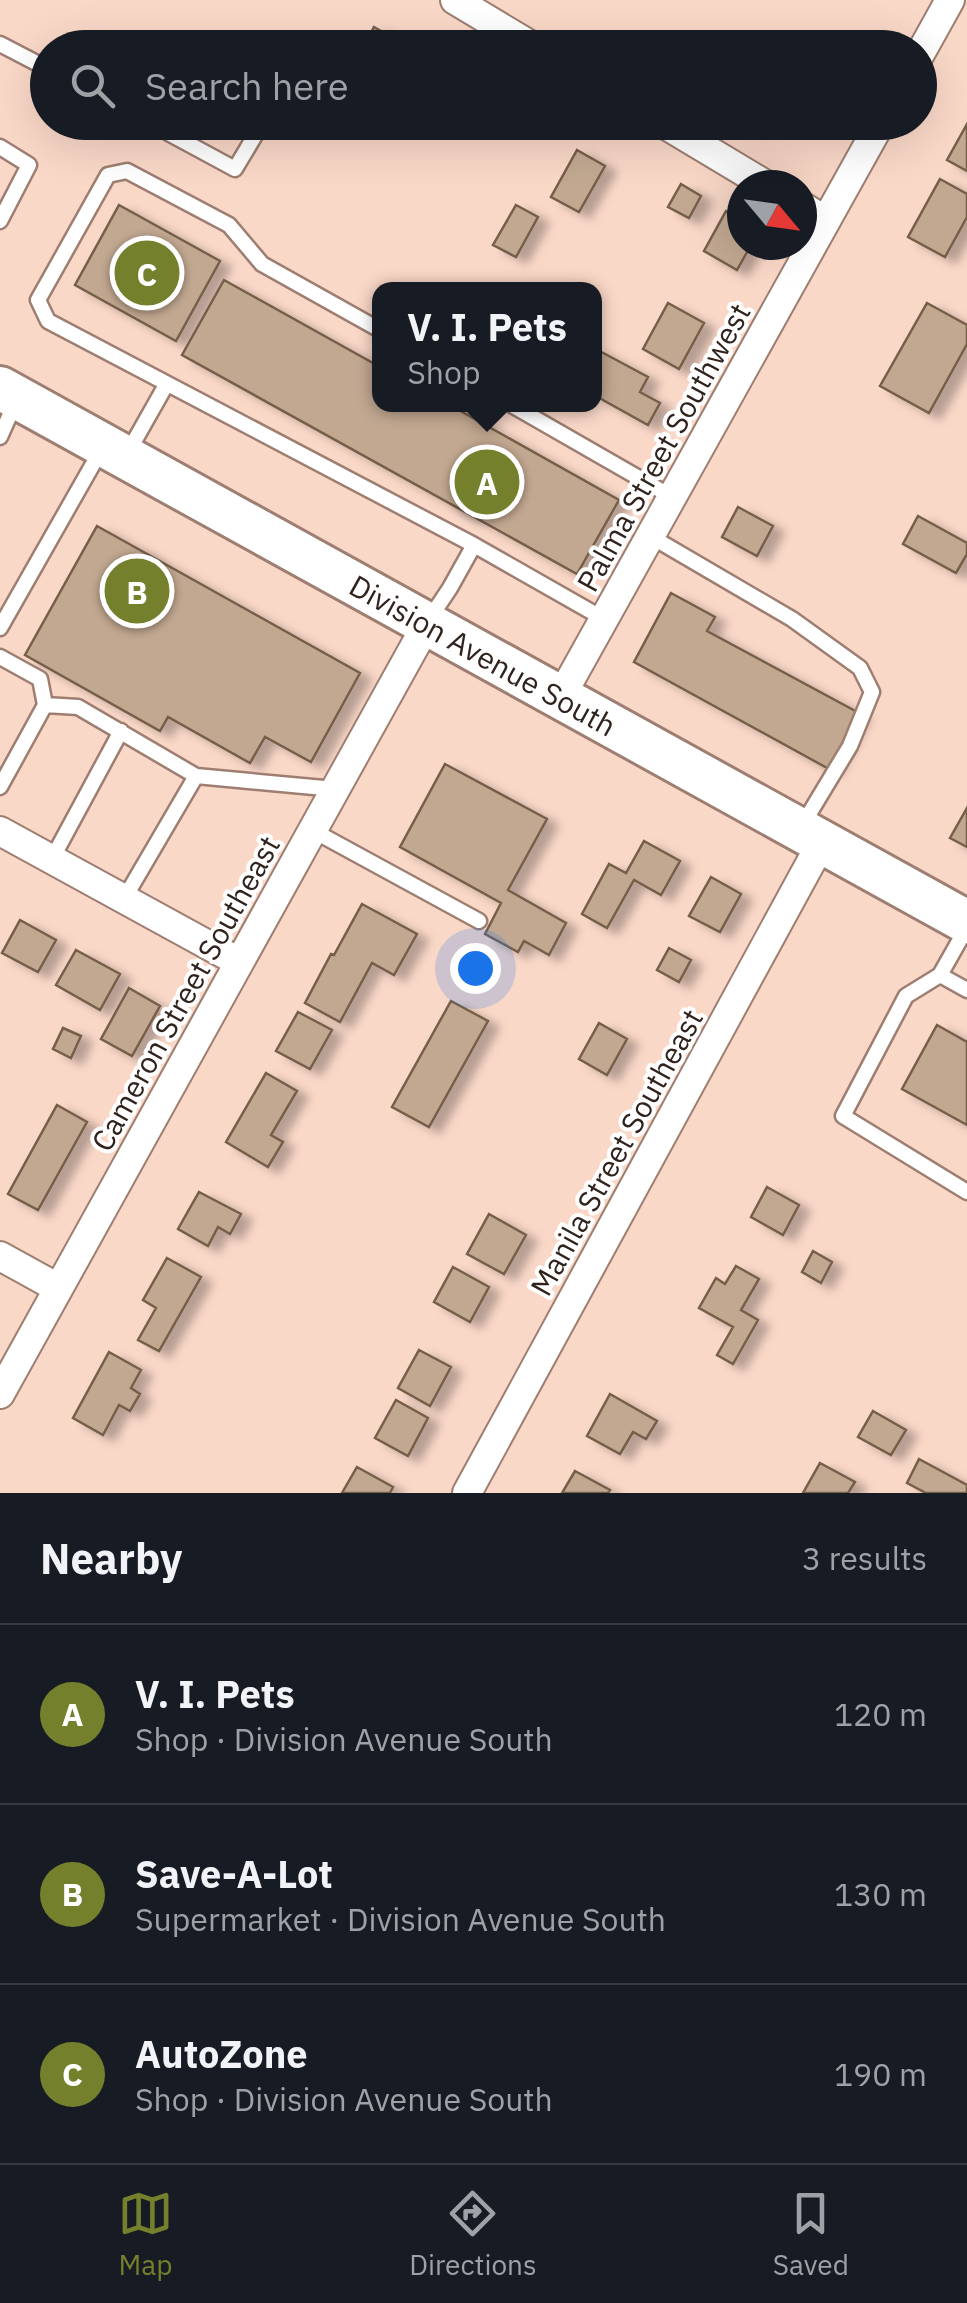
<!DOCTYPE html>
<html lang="en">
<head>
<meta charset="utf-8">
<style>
	body { margin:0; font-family:"IBM Plex Sans",sans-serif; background:#242831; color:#f1f3f6 }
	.compass { position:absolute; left:727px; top:170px; width:90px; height:90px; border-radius:50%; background:#171b24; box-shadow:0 10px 40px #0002; rotate:119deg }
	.you { position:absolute; left:475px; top:968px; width:35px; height:35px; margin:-25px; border:8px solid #fff; border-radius:50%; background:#1a73e8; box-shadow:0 0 0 15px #1a73e833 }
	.badge { display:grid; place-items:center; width:65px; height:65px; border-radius:50%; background:#74802c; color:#fff; font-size:32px; font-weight:700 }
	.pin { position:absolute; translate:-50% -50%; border:5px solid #fff; box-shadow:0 2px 10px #0006 }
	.popup { position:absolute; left:372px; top:282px; width:230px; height:130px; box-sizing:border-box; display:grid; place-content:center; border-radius:20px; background:#171b24; filter:drop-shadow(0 2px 8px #0005); font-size:32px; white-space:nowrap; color:#9ea1a6 }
	.popup b { font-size:38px; color:#f1f3f6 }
	.popup::after { content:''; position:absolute; left:50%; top:100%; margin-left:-20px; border:20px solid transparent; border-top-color:#171b24 }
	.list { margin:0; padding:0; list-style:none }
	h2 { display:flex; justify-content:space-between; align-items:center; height:130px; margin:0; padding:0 40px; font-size:42px }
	h2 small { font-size:32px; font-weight:400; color:#9ea1a6 }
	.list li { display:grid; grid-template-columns:65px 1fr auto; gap:30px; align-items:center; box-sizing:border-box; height:180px; padding:0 40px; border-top:2px solid #363941 }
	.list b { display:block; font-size:38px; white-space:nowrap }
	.list p { margin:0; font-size:32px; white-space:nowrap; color:#9ea1a6 }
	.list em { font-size:32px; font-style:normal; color:#9ea1a6 }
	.icon { flex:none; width:55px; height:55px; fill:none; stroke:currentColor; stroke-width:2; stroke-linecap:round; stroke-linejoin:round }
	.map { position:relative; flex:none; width:967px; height:1493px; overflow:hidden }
	.search { position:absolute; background:#171b24; box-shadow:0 10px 40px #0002; left:30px; right:30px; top:30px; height:110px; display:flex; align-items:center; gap:25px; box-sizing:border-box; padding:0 35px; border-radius:55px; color:#9ea1a6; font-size:38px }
	.sheet { height:670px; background:#171b24 }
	nav { display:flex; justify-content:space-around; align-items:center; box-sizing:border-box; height:140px; border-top:2px solid #363941; background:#171b24; font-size:28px; color:#9ea1a6 }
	nav a { display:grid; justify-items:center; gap:5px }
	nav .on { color:#74802c }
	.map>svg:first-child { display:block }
	.building { fill:#c2a891; stroke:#765f4a; stroke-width:2.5; filter:url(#shadow) }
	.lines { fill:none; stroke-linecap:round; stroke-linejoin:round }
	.service-casing { stroke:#9d7e70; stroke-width:19 }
	.minor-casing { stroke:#9d7e70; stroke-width:32 }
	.primary-casing { stroke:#9d7e70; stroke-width:48 }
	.service { stroke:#fff; stroke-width:14 }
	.minor { stroke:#fff; stroke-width:28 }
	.primary { stroke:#fff; stroke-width:42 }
	.labels { text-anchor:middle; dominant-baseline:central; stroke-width:8; stroke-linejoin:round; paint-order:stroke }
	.street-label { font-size:30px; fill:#30231d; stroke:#fff }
</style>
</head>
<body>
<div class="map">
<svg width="967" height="1493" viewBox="0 0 967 1493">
	<defs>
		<filter id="shadow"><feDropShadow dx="11" dy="6" stdDeviation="5" flood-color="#0004"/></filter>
	</defs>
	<rect width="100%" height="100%" fill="#fad8c8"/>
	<path class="building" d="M 374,27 L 406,45 L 404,48 L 363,48 Z
		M 967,124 L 967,171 L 947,160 Z
		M 577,150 L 605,166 L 579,212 L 551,197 Z
		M 940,179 L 967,194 L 967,217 L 945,257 L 908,237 Z
		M 681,184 L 701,196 L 689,218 L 668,207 Z
		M 119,205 L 220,261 L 176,341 L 75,285 Z
		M 516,205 L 538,217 L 516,257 L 493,245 Z
		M 726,211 L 742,220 L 742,245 L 751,245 L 737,270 L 704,251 Z
		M 224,280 L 380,367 L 380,404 L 448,404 L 619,500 L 577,574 L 182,355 Z
		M 668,303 L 704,323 L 679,369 L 643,349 Z
		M 927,303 L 967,325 L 967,344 L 929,413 L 880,386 Z
		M 594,348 L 648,377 L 640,392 L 660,403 L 648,425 L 594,395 Z
		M 738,507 L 773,526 L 757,556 L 722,537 Z
		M 918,516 L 967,543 L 967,554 L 956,573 L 903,544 Z
		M 97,526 L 360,673 L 311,762 L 265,737 L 250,763 L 168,717 L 160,731 L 25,655 Z
		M 671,593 L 715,617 L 707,631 L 859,713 L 829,769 L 634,662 Z
		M 445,764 L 547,819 L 508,890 L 566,923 L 549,955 L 524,941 L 518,952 L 485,934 L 501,903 L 400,847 Z
		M 967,808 L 967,847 L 950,838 Z
		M 644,841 L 680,861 L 661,895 L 634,880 L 607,928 L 582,914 L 609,864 L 626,873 Z
		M 711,877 L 741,894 L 720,932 L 689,916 Z
		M 362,904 L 417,934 L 394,975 L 372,963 L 340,1022 L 305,1003 L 331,954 L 334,955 Z
		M 20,920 L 56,940 L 38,972 L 2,953 Z
		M 669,948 L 691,960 L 679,982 L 657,970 Z
		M 76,950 L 120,974 L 100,1010 L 56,985 Z
		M 129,988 L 160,1006 L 132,1056 L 101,1039 Z
		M 451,1001 L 488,1021 L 429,1127 L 392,1107 Z
		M 298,1012 L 332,1030 L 310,1069 L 276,1051 Z
		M 599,1023 L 627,1039 L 607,1075 L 579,1059 Z
		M 937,1025 L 967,1042 L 967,1125 L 902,1089 Z
		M 63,1028 L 81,1036 L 71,1058 L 53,1049 Z
		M 266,1073 L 297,1091 L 271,1135 L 283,1142 L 268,1167 L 226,1142 Z
		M 57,1105 L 87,1122 L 38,1210 L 8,1194 Z
		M 767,1187 L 799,1205 L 783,1235 L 751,1217 Z
		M 199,1192 L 241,1214 L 230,1234 L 218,1227 L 208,1246 L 178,1229 Z
		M 489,1214 L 526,1235 L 504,1274 L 467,1254 Z
		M 813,1251 L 832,1262 L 821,1283 L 802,1272 Z
		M 167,1258 L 201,1277 L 159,1351 L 138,1340 L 156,1308 L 143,1300 Z
		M 736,1266 L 759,1279 L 741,1310 L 758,1320 L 733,1364 L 717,1355 L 733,1327 L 699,1308 L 716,1278 L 725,1284 Z
		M 453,1267 L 489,1287 L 470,1322 L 434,1302 Z
		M 419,1350 L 451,1367 L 430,1406 L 398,1388 Z
		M 109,1352 L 141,1370 L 131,1388 L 140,1394 L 130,1411 L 119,1405 L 103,1435 L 73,1418 Z
		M 610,1394 L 657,1421 L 646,1439 L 633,1432 L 620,1454 L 587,1436 Z
		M 396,1400 L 428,1418 L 408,1456 L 375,1438 Z
		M 873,1411 L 906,1430 L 891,1455 L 858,1437 Z
		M 919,1459 L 967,1485 L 967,1493 L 926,1493 L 907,1483 Z
		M 820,1463 L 855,1482 L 848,1493 L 803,1493 Z
		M 357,1467 L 393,1487 L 390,1493 L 342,1493 Z
		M 575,1471 L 610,1490 L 608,1493 L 562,1493 Z"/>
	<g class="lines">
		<g class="service-casing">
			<path id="service" d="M 0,44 L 48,69
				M 148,122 L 235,169 L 263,122
				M 0,147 L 29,165 L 0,221
				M 380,330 L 262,264 L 229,225 L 127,171 L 108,175 L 38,300 L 48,321 L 474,545 L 604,619
				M 510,404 L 672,497
				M 0,437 L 16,401
				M 127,454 L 166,385
				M 650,536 L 792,619 L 860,668 L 872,692 L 850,746 L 803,824
				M 428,621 L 450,588 L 474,545
				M 0,628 L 101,450
				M 0,657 L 40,679 L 45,705 L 0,787
				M 45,705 L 78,707 L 196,776
				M 312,830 L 479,921
				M 52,859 L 121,731
				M 124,899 L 196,776 L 335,789
				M 966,929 L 940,975 L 967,990
				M 940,975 L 906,996 L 843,1116 L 967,1192"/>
		</g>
		<g class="minor-casing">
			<path id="minor" d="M 455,0 L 535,48
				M 920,54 L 950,0
				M 661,122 L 766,185
				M 802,206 L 826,221
				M 560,698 L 881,122
				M 0,831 L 239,962
				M 0,1256 L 58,1288
				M 0,1394 L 427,624
				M 467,1493 L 822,842"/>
		</g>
		<g class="primary-casing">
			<path id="primary" d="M 0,388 L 967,922"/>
		</g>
		<use href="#service" class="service"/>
		<use href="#minor" class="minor"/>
		<use href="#primary" class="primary"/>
	</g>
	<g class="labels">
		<g class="street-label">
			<text transform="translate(663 447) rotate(-61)">Palma Street Southwest</text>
			<text transform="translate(483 655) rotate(29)">Division Avenue South</text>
			<text transform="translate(185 993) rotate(-61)">Cameron Street Southeast</text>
			<text transform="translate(616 1152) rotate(-61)">Manila Street Southeast</text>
		</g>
	</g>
</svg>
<svg class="compass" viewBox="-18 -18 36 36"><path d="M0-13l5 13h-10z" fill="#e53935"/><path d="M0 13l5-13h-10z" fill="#9ea1a6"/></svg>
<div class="you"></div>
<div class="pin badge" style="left:487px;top:482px">A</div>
<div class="popup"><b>V. I. Pets</b>Shop</div>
<div class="pin badge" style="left:137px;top:591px">B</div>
<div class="pin badge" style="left:147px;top:273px">C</div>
<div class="search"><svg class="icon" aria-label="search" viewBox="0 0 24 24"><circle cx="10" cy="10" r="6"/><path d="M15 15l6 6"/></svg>Search here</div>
</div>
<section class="sheet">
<h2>Nearby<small>3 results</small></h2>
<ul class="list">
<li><span class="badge">A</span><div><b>V. I. Pets</b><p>Shop · Division Avenue South</p></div><em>120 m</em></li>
<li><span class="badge">B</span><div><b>Save-A-Lot</b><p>Supermarket · Division Avenue South</p></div><em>130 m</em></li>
<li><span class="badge">C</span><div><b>AutoZone</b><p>Shop · Division Avenue South</p></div><em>190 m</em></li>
</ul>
</section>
<nav>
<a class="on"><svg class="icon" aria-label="map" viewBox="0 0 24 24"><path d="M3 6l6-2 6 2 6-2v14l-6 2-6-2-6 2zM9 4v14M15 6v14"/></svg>Map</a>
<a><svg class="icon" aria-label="directions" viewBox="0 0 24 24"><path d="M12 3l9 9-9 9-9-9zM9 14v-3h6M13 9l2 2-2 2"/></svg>Directions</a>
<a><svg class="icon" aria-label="saved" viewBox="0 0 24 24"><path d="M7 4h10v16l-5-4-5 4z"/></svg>Saved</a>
</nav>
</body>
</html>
